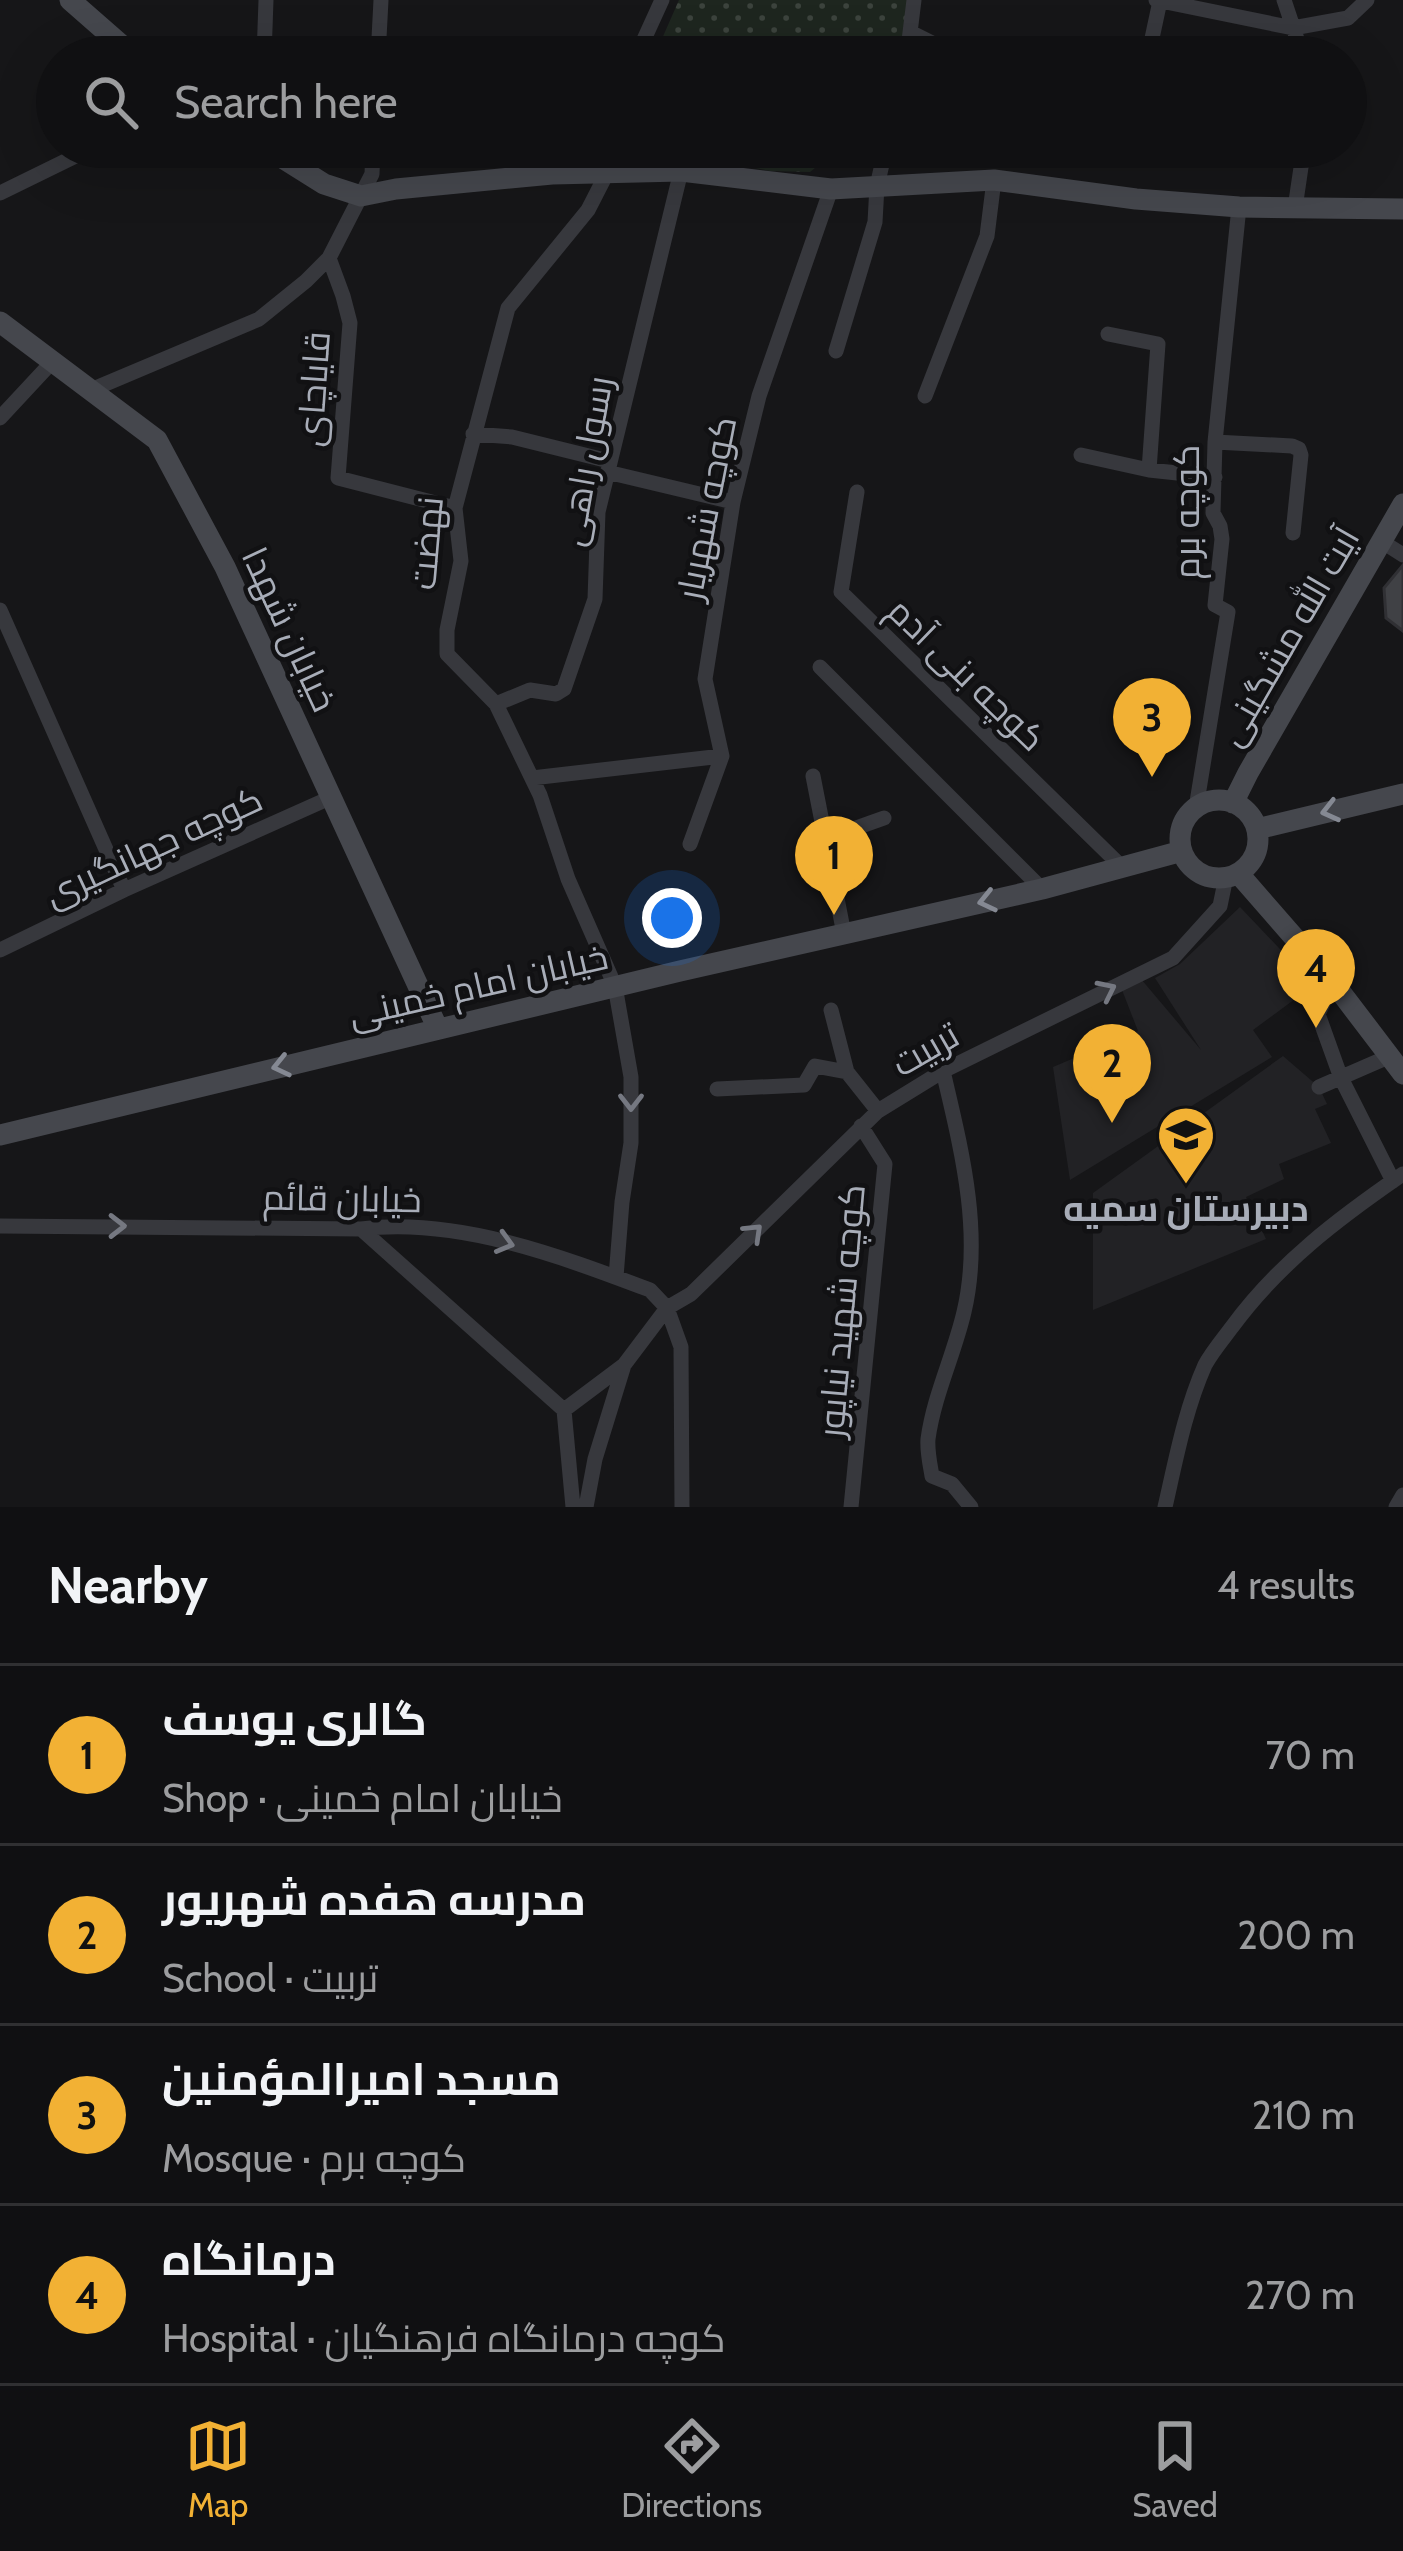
<!DOCTYPE html>
<html lang="en">
<head>
<meta charset="utf-8">
<style>
	body { margin:0; font-family:Cabin,Cairo,sans-serif; background:#19191b; color:#f1f3f6 }
	.you { position:absolute; left:672px; top:918px; width:42px; height:42px; margin:-30px; border:9px solid #fff; border-radius:50%; background:#1a73e8; box-shadow:0 0 0 18px #1a73e833 }
	.badge { display:grid; place-items:center; width:78px; height:78px; border-radius:50%; background:#f2b134; color:#111; font-size:39px; font-weight:700 }
	.pin { position:absolute; translate:-50% -99px; filter:drop-shadow(0 3px 6px #0008) }
	.pin::after { content:''; position:absolute; top:63px; width:42px; height:36px; background:inherit; clip-path:polygon(0 0,100% 0,50% 100%) }
	.list { margin:0; padding:0; list-style:none }
	h2 { display:flex; justify-content:space-between; align-items:center; height:156px; margin:0; padding:0 48px; font-size:51px }
	h2 small { font-size:39px; font-weight:400; color:#9c9d9f }
	.list li { display:grid; grid-template-columns:78px 1fr auto; gap:36px; align-items:center; box-sizing:border-box; height:180px; padding:0 48px; border-top:3px solid #303032 }
	.list b { display:block; font-size:45px; white-space:nowrap }
	.list p { margin:0; font-size:39px; white-space:nowrap; color:#9c9d9f }
	.list em { font-size:39px; font-style:normal; color:#9c9d9f }
	.icon { flex:none; width:66px; height:66px; fill:none; stroke:currentColor; stroke-width:2; stroke-linecap:round; stroke-linejoin:round }
	.map { position:relative; flex:none; width:1403px; height:1507px; overflow:hidden }
	.search { position:absolute; background:#101012; box-shadow:0 12px 48px #0002; left:36px; right:36px; top:36px; height:132px; display:flex; align-items:center; gap:30px; box-sizing:border-box; padding:0 42px; border-radius:66px; color:#9c9d9f; font-size:45px }
	.sheet { height:876px; background:#101012 }
	nav { display:flex; justify-content:space-around; align-items:center; box-sizing:border-box; height:168px; border-top:3px solid #303032; background:#101012; font-size:33px; color:#9c9d9f }
	nav a { display:grid; justify-items:center; gap:6px }
	nav .on { color:#f2b134 }
	.map>svg:first-child { display:block }
	.built { fill:#222225 }
	.grass { fill:url(#grass-dots) }
	.building { fill:#404145; stroke:#303034; stroke-width:3 }
	.lines { fill:none; stroke-linecap:round; stroke-linejoin:round }
	.street { stroke:#37383d; stroke-width:15 }
	.secondary { stroke:#45474d; stroke-width:21 }
	.oneway { stroke:#858993 }
	.oneway2 { stroke:#757881 }
	.labels { text-anchor:middle; dominant-baseline:central; stroke-width:9; stroke-linejoin:round; paint-order:stroke }
	.street-label { font-size:36px; fill:#a8adb8; stroke:#111113 }
	.poi-label { font-size:36px; font-weight:bold; fill:#a8adb8; stroke:#111113 }
</style>
</head>
<body>
<div class="map">
<svg width="1403" height="1507" viewBox="0 0 1403 1507">
	<defs>
		<pattern id="grass-dots" width="8" height="8" patternUnits="userSpaceOnUse" patternTransform="scale(3)"><rect width="8" height="8" fill="#1e261f"/><path d="M2 2h.1M6 6h.1" fill="none" stroke="#3c433d" stroke-width="1.8" stroke-linecap="round"/></pattern>
	</defs>
	<rect width="100%" height="100%" fill="#161618"/>
	<path class="built" d="M 1240,907 L 1314,985 L 1253,1030 L 1272,1057 L 1070,1180 L 1053,1067 L 1138,1031 L 1122,990 L 1141,979 L 1201,1050 L 1155,978 L 1180,964 Z
		M 1283,1056 L 1319,1087 L 1327,1104 L 1315,1109 L 1331,1143 L 1279,1164 L 1284,1179 L 1246,1197 L 1266,1239 L 1093,1310 L 1093,1193 Z"/>
	<path class="grass" d="M 679,0 L 914,0 L 907,57 L 654,57 Z
		M 615,147 L 841,147 L 810,172 L 770,171 L 663,149 L 620,154 Z"/>
	<path class="building" d="M 1403,565 L 1403,631 L 1386,618 L 1384,588 Z"/>
	<g class="lines">
		<path class="street" d="M 1156,0 L 1293,28 L 1348,18 L 1367,0
			M 1284,0 L 1303,57
			M 910,32 L 960,57
			M 264,57 L 266,0
			M 378,57 L 381,0
			M 636,57 L 662,0
			M 907,57 L 914,0
			M 1148,57 L 1160,1
			M 608,171 L 588,210 L 508,308 L 455,508 L 461,561 L 447,630 L 447,654 L 496,704 L 540,795 L 568,879 L 615,986 L 631,1077 L 631,1143 L 622,1202 L 616,1277
			M 0,193 L 94,147
			M 1295,208 L 1304,147
			M 329,258 L 343,296 L 350,323 L 338,478 L 455,508
			M 1108,334 L 1158,344 L 1149,470
			M 836,351 L 875,222 L 877,186 L 886,147
			M 91,390 L 259,319 L 306,281 L 329,258 L 372,174 L 373,147
			M 925,396 L 987,236 L 994,180
			M 0,418 L 53,361
			M 473,434 L 512,437 L 609,461
			M 1215,442 L 1292,446 L 1299,449 L 1301,455 L 1293,533
			M 1081,455 L 1149,470 L 1215,477
			M 607,472 L 733,502
			M 857,492 L 841,592 L 1123,868
			M 1381,541 L 1403,555
			M 0,610 L 124,890
			M 820,667 L 1042,889
			M 496,704 L 530,690 L 556,694 L 564,689 L 595,599 L 598,512 L 681,171
			M 813,776 L 844,934
			M 532,778 L 722,756
			M 1196,808 L 1228,612 L 1215,605 L 1222,539 L 1220,526 L 1213,513 L 1215,442 L 1239,207
			M 825,839 L 884,818
			M 690,844 L 722,756 L 705,679 L 733,502 L 759,396 L 831,189
			M 0,950 L 124,890 L 332,797
			M 1333,982 L 1318,1014 L 1341,1078 L 1393,1181
			M 831,1010 L 847,1072 L 878,1111
			M 943,1071 C 961,1148 983,1232 964,1312 C 954,1355 934,1395 928,1439 C 927,1451 930,1464 932,1476 L 952,1484 L 971,1507
			M 1319,1087 L 1388,1057
			M 717,1089 L 804,1085 L 815,1066 L 847,1072
			M 0,1226 L 361,1229 C 457,1217 560,1256 650,1290 L 667,1308 L 681,1347 L 682,1507
			M 361,1229 L 564,1410
			M 564,1410 L 624,1365 L 667,1308 L 691,1294 L 878,1111 L 943,1071 L 1173,958 L 1220,906 L 1226,877
			M 564,1410 L 573,1507
			M 586,1507 L 595,1459 L 624,1365
			M 851,1507 L 885,1164 L 861,1126
			M 1165,1507 C 1176,1459 1185,1410 1205,1365 C 1212,1352 1223,1339 1232,1327 C 1278,1264 1339,1218 1403,1174
			M 1396,1507 L 1403,1495"/>
		<path class="secondary" d="M 70,0 L 135,57
			M 265,147 L 324,184 L 361,196 L 396,189 L 552,174 L 681,171 L 831,189 L 994,180 L 1136,199 L 1239,207 L 1403,209
			M 0,322 L 157,440 L 225,567 L 438,1029
			M1180 839a39 39 0 1 1 78 0a39 39 0 1 1-78 0Z
			M 1233,803 L 1248,773 L 1403,504
			M 1257,829 L 1403,794
			M 1238,873 L 1333,982 L 1403,1074
			M 0,1135 L 680,971 L 1042,889 L 1182,851"/>
	</g>
	<defs><path id="oneway-chevron" d="M-2-3.5L2.5 0L-2 3.5" fill="none" stroke-width="1.6" stroke-linecap="round" stroke-linejoin="round" transform="scale(3)"/></defs>
	<g class="oneway">
		<use href="#oneway-chevron" transform="translate(1330 811) rotate(166)"/>
		<use href="#oneway-chevron" transform="translate(987 901) rotate(167)"/>
		<use href="#oneway-chevron" transform="translate(281 1066) rotate(167)"/>
	</g>
	<g class="oneway2">
		<use href="#oneway-chevron" transform="translate(1107 990) rotate(-26)"/>
		<use href="#oneway-chevron" transform="translate(631 1102) rotate(90)"/>
		<use href="#oneway-chevron" transform="translate(117 1226)"/>
		<use href="#oneway-chevron" transform="translate(754 1232) rotate(-44)"/>
		<use href="#oneway-chevron" transform="translate(505 1243) rotate(16)"/>
	</g>
	<defs>
		<g id="school-pin" transform="scale(3)"><path d="M0 17L-7.5 6A9.5 9.5 0 1 1 7.5 6Z" fill="#f2b134" stroke="#111113"/><path d="M0-5L7-2L0 1L-7-2ZM-4 1L0 2.5L4 1V4Q0 6-4 4Z" fill="#111"/></g>
	</defs>
	<g fill-rule="evenodd">
		<use href="#school-pin" x="1186" y="1135"/>
	</g>
	<g class="labels">
		<g class="street-label">
			<text transform="translate(313 389) rotate(-86)">قایاچای</text>
			<text transform="translate(585 461) rotate(-80)">رسول راهی</text>
			<text transform="translate(706 508) rotate(-79)">کوچه شهریار</text>
			<text transform="translate(1186 512) rotate(-90)">کوچه برم</text>
			<text transform="translate(426 543) rotate(-85)">نهضت</text>
			<text transform="translate(290 629) rotate(65)">خیابان شهدا</text>
			<text transform="translate(1288 636) rotate(-60)">آیت الله مشگینی</text>
			<text transform="translate(967 674) rotate(44)">کوچه بنی آدم</text>
			<text transform="translate(153 846) rotate(-25)">کوچه جهانگیری</text>
			<text transform="translate(478 985) rotate(-13)">خیابان امام خمینی</text>
			<text transform="translate(925 1049) rotate(-30)">تربیت</text>
			<text transform="translate(342 1198) rotate(1)">خیابان قائم</text>
			<text transform="translate(841 1311) rotate(-85)">کوچه شهید نیاپور</text>
		</g>
		<g class="poi-label">
			<text x="1186" y="1208">دبیرستان سمیه</text>
		</g>
	</g>
</svg>
<div class="you"></div>
<div class="pin badge" style="left:834px;top:915px">1</div>
<div class="pin badge" style="left:1112px;top:1123px">2</div>
<div class="pin badge" style="left:1152px;top:777px">3</div>
<div class="pin badge" style="left:1316px;top:1028px">4</div>
<div class="search"><svg class="icon" aria-label="search" viewBox="0 0 24 24"><circle cx="10" cy="10" r="6"/><path d="M15 15l6 6"/></svg>Search here</div>
</div>
<section class="sheet">
<h2>Nearby<small>4 results</small></h2>
<ul class="list">
<li><span class="badge">1</span><div><b>گالری یوسف</b><p>Shop · خیابان امام خمینی</p></div><em>70 m</em></li>
<li><span class="badge">2</span><div><b>مدرسه هفده شهریور</b><p>School · تربیت</p></div><em>200 m</em></li>
<li><span class="badge">3</span><div><b>مسجد امیرالمؤمنین</b><p>Mosque · کوچه برم</p></div><em>210 m</em></li>
<li><span class="badge">4</span><div><b>درمانگاه</b><p>Hospital · کوچه درمانگاه فرهنگیان</p></div><em>270 m</em></li>
</ul>
</section>
<nav>
<a class="on"><svg class="icon" aria-label="map" viewBox="0 0 24 24"><path d="M3 6l6-2 6 2 6-2v14l-6 2-6-2-6 2zM9 4v14M15 6v14"/></svg>Map</a>
<a><svg class="icon" aria-label="directions" viewBox="0 0 24 24"><path d="M12 3l9 9-9 9-9-9zM9 14v-3h6M13 9l2 2-2 2"/></svg>Directions</a>
<a><svg class="icon" aria-label="saved" viewBox="0 0 24 24"><path d="M7 4h10v16l-5-4-5 4z"/></svg>Saved</a>
</nav>
</body>
</html>
